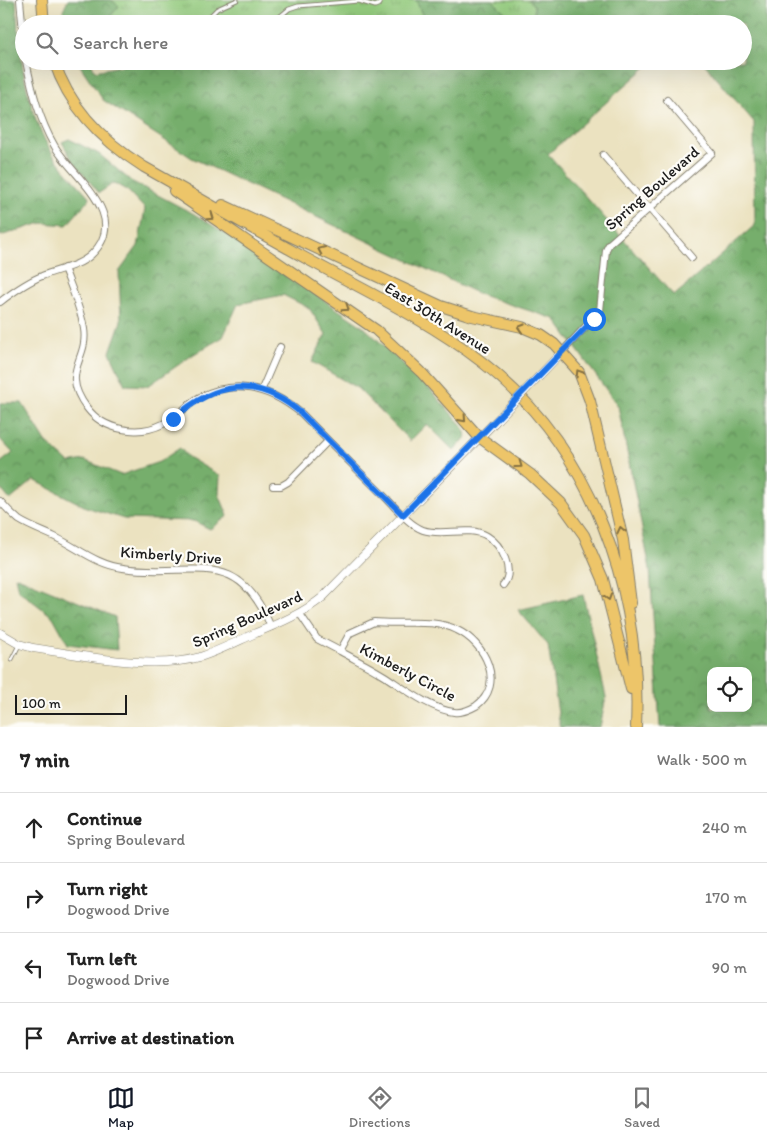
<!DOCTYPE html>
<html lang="en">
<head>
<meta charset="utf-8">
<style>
	body { margin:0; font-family:Itim,sans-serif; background:#f2f2f2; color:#222 }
	.controls { position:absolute; right:15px; bottom:15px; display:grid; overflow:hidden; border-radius:10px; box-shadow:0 5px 20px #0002 }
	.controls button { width:45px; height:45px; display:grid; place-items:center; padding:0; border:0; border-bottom:1px solid #e0e0e0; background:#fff; color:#222; font:25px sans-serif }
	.scale { position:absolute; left:15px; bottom:12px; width:112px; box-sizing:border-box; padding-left:5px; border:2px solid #1c1c1c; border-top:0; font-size:14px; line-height:18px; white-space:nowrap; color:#1c1c1c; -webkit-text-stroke:4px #fdfcf7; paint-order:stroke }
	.stop { position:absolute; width:15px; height:15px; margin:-11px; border:4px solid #1a73e8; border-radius:50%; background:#fff }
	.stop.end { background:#1a73e8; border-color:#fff; box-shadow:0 1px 5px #0008 }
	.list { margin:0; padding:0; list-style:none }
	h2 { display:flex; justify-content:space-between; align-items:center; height:65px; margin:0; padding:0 20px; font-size:21px }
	h2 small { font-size:16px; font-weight:400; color:#767676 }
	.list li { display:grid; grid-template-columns:32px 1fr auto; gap:15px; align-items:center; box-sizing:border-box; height:70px; padding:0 20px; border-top:1px solid #e0e0e0 }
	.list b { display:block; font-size:19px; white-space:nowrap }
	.list p { margin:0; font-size:16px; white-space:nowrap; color:#767676 }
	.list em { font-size:16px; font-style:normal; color:#767676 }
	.icon { flex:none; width:28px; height:28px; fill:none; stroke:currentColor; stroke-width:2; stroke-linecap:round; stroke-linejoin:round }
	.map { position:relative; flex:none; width:767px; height:727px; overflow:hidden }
	.search { position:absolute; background:#fff; box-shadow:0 5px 20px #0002; left:15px; right:15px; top:15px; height:55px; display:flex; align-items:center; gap:12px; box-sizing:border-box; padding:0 18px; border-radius:28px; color:#767676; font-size:19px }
	.sheet { height:345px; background:#fff }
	nav { display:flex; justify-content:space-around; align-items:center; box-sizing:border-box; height:70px; border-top:1px solid #e0e0e0; background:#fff; font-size:14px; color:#767676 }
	nav a { display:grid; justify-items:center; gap:2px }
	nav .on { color:#111827 }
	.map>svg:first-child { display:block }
	.grass { fill:url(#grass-tufts); stroke:#58734c }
	.forest { fill:url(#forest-crowns); stroke:#496544; fill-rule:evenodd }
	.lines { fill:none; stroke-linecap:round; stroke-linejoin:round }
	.service-casing { stroke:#847f6e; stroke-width:5 }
	.minor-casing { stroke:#847f6e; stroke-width:8 }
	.tertiary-casing { stroke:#847f6e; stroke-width:9 }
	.primary-casing { stroke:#847f6e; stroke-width:12 }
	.service { stroke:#fff; stroke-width:3 }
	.minor { stroke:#fff; stroke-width:6 }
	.tertiary { stroke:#fff; stroke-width:8 }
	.primary { stroke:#edc569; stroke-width:10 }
	.tertiary-bridge-casing { stroke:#847f6e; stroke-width:9; stroke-linecap:butt }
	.tertiary-bridge { stroke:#fff; stroke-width:8 }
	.oneway { stroke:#847042 }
	.route { stroke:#1a73e8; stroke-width:6 }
	.labels { text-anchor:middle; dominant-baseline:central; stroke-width:4.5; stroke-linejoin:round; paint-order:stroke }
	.street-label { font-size:16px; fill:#1c1c1c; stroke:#fdfcf7 }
</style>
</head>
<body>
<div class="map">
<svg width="767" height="727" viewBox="0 0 767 727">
	<defs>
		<pattern id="grass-tufts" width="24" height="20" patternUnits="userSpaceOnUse" patternTransform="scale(1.25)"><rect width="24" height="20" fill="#93ca7d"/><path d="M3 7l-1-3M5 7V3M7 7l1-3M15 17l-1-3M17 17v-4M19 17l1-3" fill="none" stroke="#7ead6b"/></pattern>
		<pattern id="forest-crowns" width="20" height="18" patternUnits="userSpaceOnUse" patternTransform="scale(1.25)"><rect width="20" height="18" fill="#76ae6c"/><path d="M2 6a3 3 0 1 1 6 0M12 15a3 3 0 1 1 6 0" fill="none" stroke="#608d58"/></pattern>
	</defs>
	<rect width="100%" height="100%" fill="#fdfcf7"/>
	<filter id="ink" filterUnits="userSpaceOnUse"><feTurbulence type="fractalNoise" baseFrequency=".02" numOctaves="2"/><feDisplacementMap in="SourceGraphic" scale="10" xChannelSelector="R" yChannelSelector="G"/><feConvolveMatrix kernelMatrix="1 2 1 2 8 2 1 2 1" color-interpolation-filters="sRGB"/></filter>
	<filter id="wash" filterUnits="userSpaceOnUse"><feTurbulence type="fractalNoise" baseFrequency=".0096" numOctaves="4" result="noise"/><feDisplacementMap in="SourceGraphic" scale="20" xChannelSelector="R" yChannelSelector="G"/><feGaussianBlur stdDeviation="1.12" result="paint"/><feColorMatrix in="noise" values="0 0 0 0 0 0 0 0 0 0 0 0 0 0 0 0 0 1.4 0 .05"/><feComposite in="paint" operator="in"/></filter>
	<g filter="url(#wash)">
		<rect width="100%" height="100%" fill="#ebe2c0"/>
		<path class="grass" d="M 94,0 L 558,0 L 534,24 L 66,24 Z"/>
		<path class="forest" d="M 0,0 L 16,0 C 19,50 24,103 49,148 C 59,166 77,182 90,198 L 67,225 L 42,223 L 0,236 Z
			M 68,0 L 111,0 L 119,6 L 104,24 L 65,24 L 63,10 Z
			M 416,0 L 492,0 L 516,23 L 526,21 L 534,15 L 534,6 L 529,0 L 767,0 L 767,727 L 660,727 L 650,569 L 618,406 L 555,319 L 481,295 L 192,158 L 103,100 L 77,61 L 90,61 L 95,71 L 146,61 L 187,61 L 192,64 L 201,61 L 376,61 L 388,67 L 403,61 L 653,61 L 548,154 L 674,296 L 755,225 L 754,122 L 702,61 L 743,61 L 743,24 L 426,24 ZM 711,671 L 748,671 L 748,708 L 711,708 Z
			M 69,139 L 99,154 L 131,181 L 194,214 L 228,235 L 365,328 L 428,387 L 464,428 L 466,437 L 454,451 L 427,424 L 410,441 L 357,388 L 312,362 L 326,334 L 309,308 L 283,295 L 238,304 L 223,337 L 194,354 L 148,386 L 125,385 L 110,352 L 121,321 L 119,272 L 138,246 L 145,209 L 128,191 L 114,183 L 99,193 L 72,160 L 62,142 Z
			M 0,403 L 22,403 L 46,442 L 69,463 L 84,460 L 121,475 L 159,462 L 180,448 L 188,457 L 220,476 L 219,494 L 228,516 L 210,529 L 194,521 L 124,519 L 86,507 L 34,480 L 10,500 L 0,488 L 0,463 L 13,453 L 0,439 Z
			M 15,576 L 115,617 L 117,650 L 68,644 L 53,617 L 18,590 Z
			M 583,595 L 606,697 L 600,727 L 560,727 L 548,645 L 518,610 Z"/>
	</g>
	<g filter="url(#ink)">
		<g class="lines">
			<g class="service-casing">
				<path id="service" d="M 202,24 L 217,9 L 237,0
					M 271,24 L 289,9 L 298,6 L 359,1 L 375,6 L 380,4 L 381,0
					M 12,659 L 19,645"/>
			</g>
			<g class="minor-casing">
				<path id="minor" d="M 20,0 L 24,43
					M 603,155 L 692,258
					M 64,268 C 71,287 81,309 84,329 C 89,360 59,371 87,408 C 104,431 139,436 163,424 C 177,417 187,405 200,397 C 237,378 272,389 302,414 C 329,442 358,470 386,498 C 396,508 409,525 423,530 C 443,537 469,525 487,536 C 502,545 515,571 503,585
					M 0,302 C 13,292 27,282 42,276 C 58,269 78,267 91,255 C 133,216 71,176 54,145 C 39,119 32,90 26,61
					M 562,352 L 600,311 L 606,250 L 609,244 L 712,153 L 667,100
					M 262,389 L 280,347
					M 273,486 L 281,486 L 288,482 L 328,441
					M 0,501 C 6,508 12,514 19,520 C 30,527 45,532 57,538 C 79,549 98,565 123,568 C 192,579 236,543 271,627
					M 300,614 L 317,639 L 340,651
					M 374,622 C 402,625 433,618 457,630 C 485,643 506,684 476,706 C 469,710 462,713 454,712 C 432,710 402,687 383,675 C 369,666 354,659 340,651 L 350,633 Z"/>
			</g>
			<g class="tertiary-casing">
				<path id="tertiary" d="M 540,375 L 562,352
					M 0,633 L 19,644 L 33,648 C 82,655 151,671 200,657 C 219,651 238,641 256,633 C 280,623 302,614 323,597 L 495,422"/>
			</g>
			<g class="primary-casing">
				<path id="primary" d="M 42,0 L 44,24
					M 54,61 C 69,107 104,142 144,167 C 199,198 254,230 309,260 C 368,292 429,321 482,362 C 593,448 642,591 636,727
					M 174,191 L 376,330 L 421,372 L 479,437 L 530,474 L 561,503 L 584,535 L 603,579 L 631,689
					M 223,205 L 441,306 L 472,316 L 522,327 L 541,335 L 554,344 L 579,372 L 590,401 L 623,540 L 631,603"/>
			</g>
			<use href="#service" class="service"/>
			<use href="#minor" class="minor"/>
			<use href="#tertiary" class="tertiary"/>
			<use href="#primary" class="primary"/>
			<g class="tertiary-bridge-casing">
				<path id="tertiary-bridge" d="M 495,422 L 540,375"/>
			</g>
			<use href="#tertiary-bridge" class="tertiary-bridge"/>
		</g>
		<defs><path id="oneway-chevron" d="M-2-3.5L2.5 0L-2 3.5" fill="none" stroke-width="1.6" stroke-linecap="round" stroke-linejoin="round" transform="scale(1.25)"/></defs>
		<g class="oneway">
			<use href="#oneway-chevron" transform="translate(211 217) rotate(35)"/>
			<use href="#oneway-chevron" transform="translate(321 250) rotate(-155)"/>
			<use href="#oneway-chevron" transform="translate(346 308) rotate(34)"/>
			<use href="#oneway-chevron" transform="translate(521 328) rotate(-163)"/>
			<use href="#oneway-chevron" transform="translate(579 373) rotate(-122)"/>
			<use href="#oneway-chevron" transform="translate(463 419) rotate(48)"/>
			<use href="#oneway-chevron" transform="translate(519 465) rotate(36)"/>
			<use href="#oneway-chevron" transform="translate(621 530) rotate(-103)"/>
			<use href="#oneway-chevron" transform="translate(608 597) rotate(72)"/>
		</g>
	</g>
	<g class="lines" filter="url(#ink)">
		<path class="route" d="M 173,419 C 216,381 257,375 302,414 L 403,515 L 594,319"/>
	</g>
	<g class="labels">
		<g class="street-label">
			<text transform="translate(652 188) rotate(-41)">Spring Boulevard</text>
			<text transform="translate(438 318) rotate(32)">East 30th Avenue</text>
			<text transform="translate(171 555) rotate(4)">Kimberly Drive</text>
			<text transform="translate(247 619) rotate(-24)">Spring Boulevard</text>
			<text transform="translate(408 672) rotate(28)">Kimberly Circle</text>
		</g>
	</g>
</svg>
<div class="controls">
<button><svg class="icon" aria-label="locate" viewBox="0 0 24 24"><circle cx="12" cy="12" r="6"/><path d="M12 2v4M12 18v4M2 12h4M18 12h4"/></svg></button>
</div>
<div class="scale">100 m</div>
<div class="stop" style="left:594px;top:319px"></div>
<div class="stop end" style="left:173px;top:419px"></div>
<div class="search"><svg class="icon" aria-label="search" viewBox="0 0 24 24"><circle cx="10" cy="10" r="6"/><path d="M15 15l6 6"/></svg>Search here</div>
</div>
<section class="sheet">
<h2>7 min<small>Walk · 500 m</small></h2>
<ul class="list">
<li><svg class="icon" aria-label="ahead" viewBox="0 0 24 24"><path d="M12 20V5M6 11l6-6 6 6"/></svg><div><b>Continue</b><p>Spring Boulevard</p></div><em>240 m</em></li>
<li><svg class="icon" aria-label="right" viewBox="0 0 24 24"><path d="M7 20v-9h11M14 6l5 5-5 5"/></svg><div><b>Turn right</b><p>Dogwood Drive</p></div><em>170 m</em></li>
<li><svg class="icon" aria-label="left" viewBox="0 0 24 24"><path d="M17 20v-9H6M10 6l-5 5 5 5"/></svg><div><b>Turn left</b><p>Dogwood Drive</p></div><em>90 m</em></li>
<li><svg class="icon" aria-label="arrive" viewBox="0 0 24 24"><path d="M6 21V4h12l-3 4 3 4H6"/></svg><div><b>Arrive at destination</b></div></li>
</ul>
</section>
<nav>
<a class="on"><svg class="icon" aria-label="map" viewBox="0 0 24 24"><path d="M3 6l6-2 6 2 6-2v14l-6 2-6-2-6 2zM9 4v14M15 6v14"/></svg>Map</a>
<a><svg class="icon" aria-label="directions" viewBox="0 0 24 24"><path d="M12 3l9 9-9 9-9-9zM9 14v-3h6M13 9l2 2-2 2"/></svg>Directions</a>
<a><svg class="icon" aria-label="saved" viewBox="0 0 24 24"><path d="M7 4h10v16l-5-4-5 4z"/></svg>Saved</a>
</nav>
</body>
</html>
